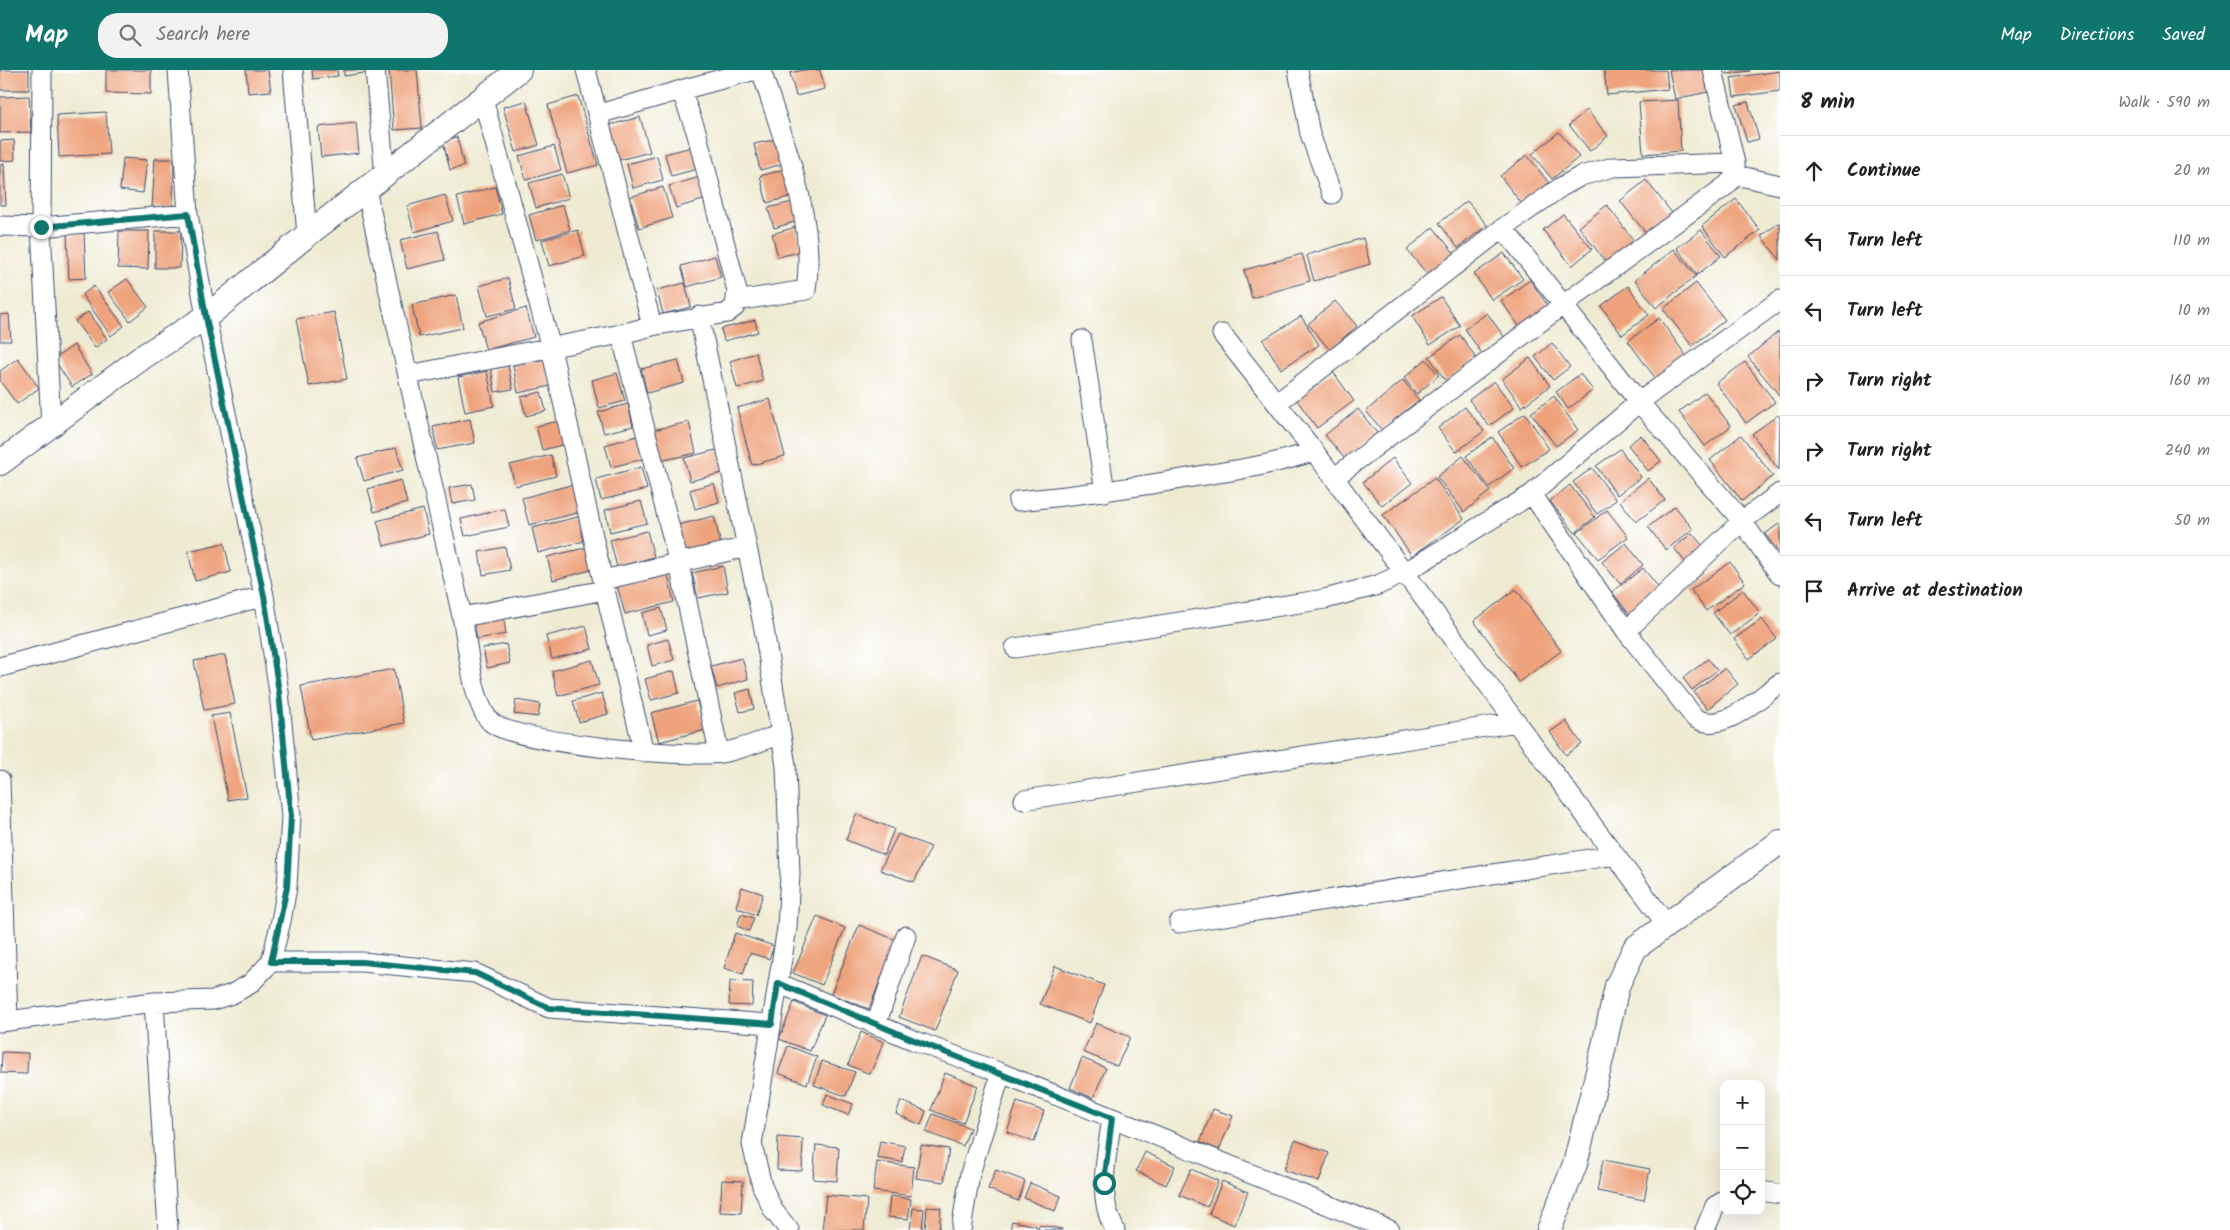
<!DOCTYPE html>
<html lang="en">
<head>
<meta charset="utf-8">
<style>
	body { margin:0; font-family:Kalam,sans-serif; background:#f2f2f2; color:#222 }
	.controls { position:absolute; right:15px; bottom:15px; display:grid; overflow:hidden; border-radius:10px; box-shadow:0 5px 20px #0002 }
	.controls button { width:45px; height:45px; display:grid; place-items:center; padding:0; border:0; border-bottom:1px solid #e0e0e0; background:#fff; color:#222; font:25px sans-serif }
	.stop { position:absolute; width:15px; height:15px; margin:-11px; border:4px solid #0f766e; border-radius:50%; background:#fff }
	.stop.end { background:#0f766e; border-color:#fff; box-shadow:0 1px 5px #0008 }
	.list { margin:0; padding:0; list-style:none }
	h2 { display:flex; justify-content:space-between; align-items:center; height:65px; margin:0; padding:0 20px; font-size:21px }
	h2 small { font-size:16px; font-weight:400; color:#767676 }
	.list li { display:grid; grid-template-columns:32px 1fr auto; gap:15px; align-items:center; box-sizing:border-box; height:70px; padding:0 20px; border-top:1px solid #e0e0e0 }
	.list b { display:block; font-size:19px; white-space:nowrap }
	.list em { font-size:16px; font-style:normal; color:#767676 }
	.icon { flex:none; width:28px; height:28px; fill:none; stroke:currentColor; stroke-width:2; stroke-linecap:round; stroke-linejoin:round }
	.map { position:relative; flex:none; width:1780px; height:1160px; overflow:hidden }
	header { display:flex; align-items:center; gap:30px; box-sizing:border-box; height:70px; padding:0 25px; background:#0f766e; color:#fff }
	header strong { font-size:24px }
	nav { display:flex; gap:28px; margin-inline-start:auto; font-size:18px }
	.search { width:350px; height:45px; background:#f2f2f2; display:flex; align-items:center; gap:12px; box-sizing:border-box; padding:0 18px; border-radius:20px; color:#767676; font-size:19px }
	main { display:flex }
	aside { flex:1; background:#fff }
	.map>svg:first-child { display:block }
	.building { fill:#eea37d }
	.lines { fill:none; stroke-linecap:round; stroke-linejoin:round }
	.minor-casing { stroke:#3b4b70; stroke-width:21 }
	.tertiary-casing { stroke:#3b4b70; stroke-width:26 }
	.minor { stroke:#fff; stroke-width:19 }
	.tertiary { stroke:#fff; stroke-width:24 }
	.route { stroke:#0f766e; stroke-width:6 }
</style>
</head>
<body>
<header>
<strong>Map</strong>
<div class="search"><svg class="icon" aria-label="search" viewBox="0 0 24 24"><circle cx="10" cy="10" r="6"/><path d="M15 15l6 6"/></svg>Search here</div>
<nav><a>Map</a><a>Directions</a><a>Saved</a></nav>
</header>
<main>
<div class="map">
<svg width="1780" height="1160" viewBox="0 0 1780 1160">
	<rect width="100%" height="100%" fill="#fff"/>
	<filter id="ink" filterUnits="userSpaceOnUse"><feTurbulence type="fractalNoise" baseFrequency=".02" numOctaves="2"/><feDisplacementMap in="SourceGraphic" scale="10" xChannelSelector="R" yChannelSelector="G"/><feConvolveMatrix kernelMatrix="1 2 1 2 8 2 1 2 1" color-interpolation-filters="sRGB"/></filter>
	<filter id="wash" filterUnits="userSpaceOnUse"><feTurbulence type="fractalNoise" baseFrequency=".0096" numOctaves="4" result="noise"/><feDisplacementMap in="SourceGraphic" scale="20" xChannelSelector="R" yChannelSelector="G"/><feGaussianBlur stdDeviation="1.12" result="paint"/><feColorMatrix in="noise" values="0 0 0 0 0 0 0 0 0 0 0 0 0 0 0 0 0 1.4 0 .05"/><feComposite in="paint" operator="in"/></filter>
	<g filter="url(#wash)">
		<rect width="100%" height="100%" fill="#efebd3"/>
		<g id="blocks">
			<path class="building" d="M 0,0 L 29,0 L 29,20 L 0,20 Z
				M 106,0 L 151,0 L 151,24 L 106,23 Z
				M 246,0 L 268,0 L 271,21 L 248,23 Z
				M 312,0 L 337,0 L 338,6 L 313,9 Z
				M 344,0 L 371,0 L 371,2 L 344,6 Z
				M 389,0 L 417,0 L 422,58 L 394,60 Z
				M 803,0 L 820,0 L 825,19 L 796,26 L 790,3 Z
				M 1604,0 L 1666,0 L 1668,19 L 1607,25 Z
				M 1669,0 L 1704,0 L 1708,22 L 1675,29 Z
				M 1727,0 L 1750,0 L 1750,1 L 1727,4 Z
				M 1780,1 L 1780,21 L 1734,27 L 1731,8 Z
				M 29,26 L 31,62 L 0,63 L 0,27 Z
				M 578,26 L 598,95 L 567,103 L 548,35 Z
				M 1678,30 L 1681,81 L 1643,84 L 1639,32 Z
				M 526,31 L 539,75 L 516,82 L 503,37 Z
				M 1748,32 L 1759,69 L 1747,72 L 1736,35 Z
				M 1587,40 L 1608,66 L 1590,81 L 1569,55 Z
				M 106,42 L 109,84 L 59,87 L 57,45 Z
				M 640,47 L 650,82 L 619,90 L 610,55 Z
				M 356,53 L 359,83 L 321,87 L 318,57 Z
				M 1559,62 L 1579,87 L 1552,109 L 1532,84 Z
				M 457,67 L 464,96 L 450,100 L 443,71 Z
				M 777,69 L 783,94 L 760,100 L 754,74 Z
				M 14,70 L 15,90 L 0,91 L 0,71 Z
				M 699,75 L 705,97 L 671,106 L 665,84 Z
				M 554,76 L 561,100 L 526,110 L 519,86 Z
				M 1527,85 L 1549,113 L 1522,134 L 1500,106 Z
				M 657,86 L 663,110 L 633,118 L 627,94 Z
				M 123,88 L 147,90 L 143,123 L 120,120 Z
				M 155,89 L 174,89 L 173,139 L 152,137 Z
				M 4,94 L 6,135 L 0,135 L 0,95 Z
				M 786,99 L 793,126 L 767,133 L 760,106 Z
				M 562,104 L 569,128 L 536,138 L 529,113 Z
				M 700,107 L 706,129 L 676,138 L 669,116 Z
				M 1646,110 L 1672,143 L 1646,163 L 1620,131 Z
				M 495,117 L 502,144 L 464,154 L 457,127 Z
				M 663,117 L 672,148 L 639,158 L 630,127 Z
				M 445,125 L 453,151 L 414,162 L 407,136 Z
				M 1736,129 L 1760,160 L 1725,187 L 1702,156 Z
				M 796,131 L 801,150 L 774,158 L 768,138 Z
				M 1467,131 L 1487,155 L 1458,178 L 1439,153 Z
				M 563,135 L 570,160 L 536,170 L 529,145 Z
				M 1607,135 L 1634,171 L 1606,192 L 1579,157 Z
				M 1563,144 L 1592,179 L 1572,196 L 1543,160 Z
				M 1780,152 L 1780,190 L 1761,166 Z
				M 796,157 L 803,181 L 778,187 L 772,164 Z
				M 1433,157 L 1455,184 L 1429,206 L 1407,180 Z
				M 578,160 L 585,186 L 549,196 L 542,170 Z
				M 1701,160 L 1721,186 L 1697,205 L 1677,178 Z
				M 119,161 L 149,161 L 148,199 L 118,198 Z
				M 155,161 L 181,161 L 180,198 L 155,198 Z
				M 438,161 L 445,190 L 407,199 L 400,170 Z
				M 84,163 L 86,208 L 69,209 L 67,164 Z
				M 1363,168 L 1370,194 L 1314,211 L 1307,185 Z
				M 1674,179 L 1696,206 L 1656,238 L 1635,210 Z
				M 1504,183 L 1523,209 L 1492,230 L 1474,204 Z
				M 1302,184 L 1310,211 L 1252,228 L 1244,200 Z
				M 715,186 L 721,207 L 687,217 L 681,196 Z
				M 508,208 L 516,239 L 487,246 L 479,216 Z
				M 127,209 L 148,237 L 130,251 L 108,222 Z
				M 1530,210 L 1548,236 L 1520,257 L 1501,231 Z
				M 685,213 L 691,237 L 663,244 L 657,220 Z
				M 1696,213 L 1725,250 L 1692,276 L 1663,239 Z
				M 94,216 L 124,256 L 111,266 L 82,225 Z
				M 1628,216 L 1649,245 L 1622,265 L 1601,236 Z
				M 456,225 L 463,258 L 419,267 L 412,235 Z
				M 1441,227 L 1460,256 L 1430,275 L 1412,246 Z
				M 1335,231 L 1357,256 L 1330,280 L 1308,254 Z
				M 526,238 L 534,267 L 486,280 L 478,252 Z
				M 88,242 L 107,269 L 95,278 L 75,251 Z
				M 334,242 L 347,309 L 309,316 L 296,249 Z
				M 1487,243 L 1505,268 L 1482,284 L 1465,259 Z
				M 9,244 L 11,271 L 0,271 L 0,245 Z
				M 1301,246 L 1319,275 L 1281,299 L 1263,270 Z
				M 1659,248 L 1687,287 L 1656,309 L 1628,271 Z
				M 755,250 L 758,262 L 724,271 L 721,259 Z
				M 1778,262 L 1780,264 L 1780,326 L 1748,287 Z
				M 1460,265 L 1477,289 L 1446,311 L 1429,287 Z
				M 1552,273 L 1570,297 L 1553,310 L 1535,287 Z
				M 74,275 L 92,304 L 72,317 L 54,289 Z
				M 756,283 L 763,311 L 737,318 L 730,291 Z
				M 18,288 L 39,318 L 17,334 L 0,311 L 0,301 Z
				M 1530,288 L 1550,316 L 1522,337 L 1502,309 Z
				M 545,289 L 551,316 L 518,323 L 513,295 Z
				M 1426,289 L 1439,305 L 1417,324 L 1404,308 Z
				M 678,290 L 684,313 L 647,323 L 641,299 Z
				M 1745,292 L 1775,332 L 1746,353 L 1716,313 Z
				M 508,296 L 513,319 L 495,322 L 491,299 Z
				M 487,301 L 494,336 L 465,342 L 458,307 Z
				M 1333,302 L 1354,331 L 1317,358 L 1296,329 Z
				M 617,303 L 625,331 L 599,338 L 592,310 Z
				M 1580,304 L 1593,320 L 1568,339 L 1556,322 Z
				M 1403,310 L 1419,330 L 1382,360 L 1366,341 Z
				M 1494,311 L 1514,338 L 1489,356 L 1469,330 Z
				M 541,322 L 546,341 L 526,346 L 521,327 Z
				M 1705,322 L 1731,356 L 1705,376 L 1679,342 Z
				M 1554,326 L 1578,360 L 1556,376 L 1531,343 Z
				M 770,329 L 785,386 L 752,395 L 737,338 Z
				M 628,334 L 633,356 L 604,363 L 598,342 Z
				M 1465,337 L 1484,361 L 1456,382 L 1438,358 Z
				M 1358,339 L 1377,363 L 1345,389 L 1325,365 Z
				M 1525,343 L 1549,379 L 1522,397 L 1498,362 Z
				M 1778,345 L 1780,348 L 1779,400 L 1752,364 Z
				M 470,349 L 475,373 L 437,380 L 433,357 Z
				M 564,350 L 570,373 L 542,380 L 536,356 Z
				M 689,352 L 696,383 L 660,391 L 653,360 Z
				M 1641,365 L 1661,391 L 1648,401 L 1628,375 Z
				M 1741,365 L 1773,406 L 1742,431 L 1710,390 Z
				M 637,366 L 643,389 L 611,397 L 605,375 Z
				M 1492,367 L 1514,398 L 1489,417 L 1466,386 Z
				M 396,378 L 403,400 L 364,411 L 357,388 Z
				M 720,379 L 726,402 L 690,411 L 684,388 Z
				M 1620,379 L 1641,407 L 1617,425 L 1596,396 Z
				M 551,385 L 556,406 L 515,416 L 510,395 Z
				M 1463,386 L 1490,421 L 1464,442 L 1437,407 Z
				M 1393,388 L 1412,413 L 1382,436 L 1363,412 Z
				M 641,397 L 647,419 L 601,430 L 596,409 Z
				M 1592,398 L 1616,430 L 1597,444 L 1573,412 Z
				M 1435,408 L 1464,449 L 1412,486 L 1383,445 Z
				M 1648,408 L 1665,430 L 1636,452 L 1620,431 Z
				M 401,410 L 407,433 L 374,442 L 368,419 Z
				M 578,413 L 585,441 L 529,455 L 522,428 Z
				M 714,413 L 719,432 L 695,439 L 690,420 Z
				M 472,414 L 475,430 L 452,434 L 449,418 Z
				M 1570,415 L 1595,447 L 1575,463 L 1550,431 Z
				M 641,431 L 647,453 L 610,462 L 605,440 Z
				M 1675,436 L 1693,459 L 1666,480 L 1648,457 Z
				M 423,439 L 429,464 L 384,476 L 377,451 Z
				M 505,439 L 509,457 L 465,466 L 461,449 Z
				M 1607,440 L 1628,467 L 1598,489 L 1577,463 Z
				M 582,446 L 588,470 L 538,483 L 532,458 Z
				M 714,446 L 721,475 L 681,485 L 674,456 Z
				M 1780,453 L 1780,484 L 1765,464 Z
				M 647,461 L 654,487 L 617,497 L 610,470 Z
				M 1692,463 L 1708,482 L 1689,497 L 1674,478 Z
				M 224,473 L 231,502 L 195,511 L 188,481 Z
				M 1626,473 L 1643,495 L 1620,514 L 1602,492 Z
				M 505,477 L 510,500 L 483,505 L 479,482 Z
				M 589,477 L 595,499 L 553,510 L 547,487 Z
				M 1730,492 L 1745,513 L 1706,541 L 1691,520 Z
				M 723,496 L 728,522 L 698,528 L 692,503 Z
				M 1643,498 L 1663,523 L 1632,548 L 1612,522 Z
				M 667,502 L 674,532 L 625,544 L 617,515 Z
				M 1516,519 L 1561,581 L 1519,612 L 1474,551 Z
				M 1743,520 L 1760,543 L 1730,565 L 1713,543 Z
				M 661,538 L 667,560 L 647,565 L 642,543 Z
				M 503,543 L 506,564 L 477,569 L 473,549 Z
				M 1762,549 L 1777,569 L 1749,589 L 1734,569 Z
				M 586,556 L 592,579 L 552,589 L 546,566 Z
				M 668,569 L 674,590 L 652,596 L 647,575 Z
				M 506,574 L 510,593 L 487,598 L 483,578 Z
				M 225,585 L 235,634 L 204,640 L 194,591 Z
				M 742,588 L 748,609 L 717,618 L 711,596 Z
				M 1708,589 L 1717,600 L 1692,620 L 1683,608 Z
				M 592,590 L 599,615 L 558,626 L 552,601 Z
				M 1725,598 L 1738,614 L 1707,639 L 1694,622 Z
				M 394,599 L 404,653 L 311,670 L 301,616 Z
				M 674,601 L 679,623 L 651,630 L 645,609 Z
				M 750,619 L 754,639 L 740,642 L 735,623 Z
				M 602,623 L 608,644 L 579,652 L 573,631 Z
				M 516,630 L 540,634 L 538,647 L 514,644 Z
				M 697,631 L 705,660 L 659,672 L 651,643 Z
				M 230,643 L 247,727 L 228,730 L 211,646 Z
				M 1566,651 L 1582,674 L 1566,685 L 1550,662 Z
				M 856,744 L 894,759 L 884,785 L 846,770 Z
				M 898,764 L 931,777 L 914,812 L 880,800 Z
				M 742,817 L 763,824 L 756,845 L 736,837 Z
				M 741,844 L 754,848 L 749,861 L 737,856 Z
				M 817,846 L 845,858 L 822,915 L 793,903 Z
				M 859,855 L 896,870 L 869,939 L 831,924 Z
				M 735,863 L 774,876 L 769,889 L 750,883 L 743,904 L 724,898 Z
				M 922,886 L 958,900 L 935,961 L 899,947 Z
				M 1055,896 L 1104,915 L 1090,953 L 1040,934 Z
				M 730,911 L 753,912 L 752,936 L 729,935 Z
				M 794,932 L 825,945 L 810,981 L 779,969 Z
				M 1096,953 L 1130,967 L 1117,996 L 1083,982 Z
				M 861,962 L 884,972 L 870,1004 L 848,995 Z
				M 788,976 L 817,987 L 807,1014 L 778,1003 Z
				M 2,982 L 28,983 L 27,1004 L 1,1003 Z
				M 1082,988 L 1106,998 L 1093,1028 L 1070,1018 Z
				M 822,991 L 855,1002 L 846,1026 L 814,1015 Z
				M 945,1003 L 978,1016 L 963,1053 L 931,1040 Z
				M 827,1024 L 853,1034 L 848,1045 L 823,1035 Z
				M 901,1031 L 926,1041 L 921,1055 L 896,1044 Z
				M 1017,1032 L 1044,1041 L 1034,1072 L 1007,1062 Z
				M 1213,1039 L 1233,1046 L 1219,1080 L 1200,1072 Z
				M 933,1044 L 970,1058 L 963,1076 L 926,1062 Z
				M 778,1067 L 803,1069 L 802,1101 L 777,1100 Z
				M 1295,1070 L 1329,1083 L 1319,1112 L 1284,1100 Z
				M 880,1071 L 905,1076 L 902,1092 L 877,1088 Z
				M 816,1075 L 839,1077 L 837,1111 L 813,1109 Z
				M 921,1075 L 949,1079 L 944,1112 L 916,1108 Z
				M 1145,1082 L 1175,1096 L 1166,1115 L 1136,1101 Z
				M 1603,1090 L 1650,1099 L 1644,1130 L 1597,1121 Z
				M 877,1092 L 914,1097 L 911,1126 L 873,1121 Z
				M 1191,1099 L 1218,1111 L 1207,1137 L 1179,1125 Z
				M 996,1100 L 1025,1111 L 1018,1131 L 988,1119 Z
				M 722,1110 L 743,1111 L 741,1143 L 720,1142 Z
				M 1222,1111 L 1248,1122 L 1234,1155 L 1209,1144 Z
				M 1030,1113 L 1061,1126 L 1055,1141 L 1024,1128 Z
				M 826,1125 L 867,1129 L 864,1160 L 822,1160 Z
				M 890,1126 L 911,1129 L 908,1149 L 888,1147 Z
				M 927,1137 L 941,1138 L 939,1160 L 925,1160 Z
				M 913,1138 L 924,1139 L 922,1160 L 910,1160 Z
				M 1012,1151 L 1037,1156 L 1036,1160 L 1010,1160 Z
				M 1039,1155 L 1062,1159 L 1062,1160 L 1038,1160 Z"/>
		</g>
	</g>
	<g filter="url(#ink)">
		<use href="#blocks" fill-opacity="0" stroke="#3b4b70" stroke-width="1"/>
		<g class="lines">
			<g class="minor-casing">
				<path id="minor" d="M 42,0 L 41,157 L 51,356
					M 293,0 L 307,165
					M 375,0 L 385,106
					M 586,0 L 652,256
					M 1298,0 L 1310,64 L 1332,124
					M 681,20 L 755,0
					M 483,29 L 551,278 L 605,520 L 644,682
					M 1736,105 L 1780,115
					M 366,119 C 398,260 429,401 461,542 C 468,570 471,633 491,652 C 512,673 687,688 720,683 C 741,680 761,671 781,664
					M 0,156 L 41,157 L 188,144
					M 1503,158 L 1639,332 L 1742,451 L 1780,505
					M 736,231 L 806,220 C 817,150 782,67 761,0
					M 699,246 L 764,559 L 786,696 L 790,804 L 787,858 L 752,1074 L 762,1116 L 773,1140 L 789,1160
					M 621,264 L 679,494 L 719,683
					M 1222,264 L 1314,381 L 1667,855
					M 1082,270 L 1105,422
					M 408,305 L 621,264 L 652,256 L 727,243 L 735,237 L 737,221 L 696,61 L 681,20 L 599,44
					M 1277,333 L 1503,158 L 1561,117 L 1581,106 L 1613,97 L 1735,93
					M 1334,408 L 1564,234 L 1727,115 L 1736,105 L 1735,93 L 1713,0
					M 1532,424 L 1626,561 L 1695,648 C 1723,665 1758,628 1780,613
					M 1018,431 C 1079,425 1139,417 1199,406 C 1238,400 1277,394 1314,381
					M 603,510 L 747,477
					M 462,547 L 605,520
					M 1626,561 L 1742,451 L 1780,423
					M 1015,578 L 1325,529 L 1378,515 L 1404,503 L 1532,424 L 1639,332 L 1780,230
					M 0,597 L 264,526
					M 0,710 L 8,951
					M 1024,730 L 1517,652
					M 1179,853 L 1615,785
					M 271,892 L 362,892 L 475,903 L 549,938 L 771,954
					M 778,913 L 913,970 L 1001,1003 L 1390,1160
					M 154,932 L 168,1160
					M 0,952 L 154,932 L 213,930 L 232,924 L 250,914 L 271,892 L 281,851 L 287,817 L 291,746 L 279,622 L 264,526 L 206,247 L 188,144 L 178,0
					M 876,955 L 906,866
					M 1112,1048 C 1107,1085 1096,1126 1115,1160
					M 1761,1121 L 1780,1124
					M 961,1160 L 970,1104 L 1001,1003
					M 1705,1160 L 1715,1136 L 1724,1131"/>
			</g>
			<g class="tertiary-casing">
				<path id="tertiary" d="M 0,393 L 144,286 L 206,247 L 307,165 L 519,0
					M 1549,1160 L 1575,1094 L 1602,985 L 1617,916 L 1635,878 L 1780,772"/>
			</g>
			<use href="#minor" class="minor"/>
			<use href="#tertiary" class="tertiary"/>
		</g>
	</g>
	<g class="lines" filter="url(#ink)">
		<path class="route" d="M 41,157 L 188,144 L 206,247 L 264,526 L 279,622 L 291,746 L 287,817 L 271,892 L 362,892 L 475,903 L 549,938 L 772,954 L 778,913 L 914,970 L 1112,1048 L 1104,1113"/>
	</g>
</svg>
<div class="controls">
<button>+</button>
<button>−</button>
<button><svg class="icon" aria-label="locate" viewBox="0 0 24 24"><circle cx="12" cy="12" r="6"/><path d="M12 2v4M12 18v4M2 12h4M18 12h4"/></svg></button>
</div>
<div class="stop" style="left:1104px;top:1113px"></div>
<div class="stop end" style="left:41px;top:157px"></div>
</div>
<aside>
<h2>8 min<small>Walk · 590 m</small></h2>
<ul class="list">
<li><svg class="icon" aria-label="ahead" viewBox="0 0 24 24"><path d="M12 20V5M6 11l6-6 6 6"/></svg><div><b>Continue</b></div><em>20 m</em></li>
<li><svg class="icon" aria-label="left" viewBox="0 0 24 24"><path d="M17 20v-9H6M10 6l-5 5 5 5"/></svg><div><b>Turn left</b></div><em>110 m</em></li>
<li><svg class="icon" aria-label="left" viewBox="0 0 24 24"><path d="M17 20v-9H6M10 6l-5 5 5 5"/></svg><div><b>Turn left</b></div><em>10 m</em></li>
<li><svg class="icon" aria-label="right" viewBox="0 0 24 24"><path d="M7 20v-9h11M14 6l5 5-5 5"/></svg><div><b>Turn right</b></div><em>160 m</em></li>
<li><svg class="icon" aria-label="right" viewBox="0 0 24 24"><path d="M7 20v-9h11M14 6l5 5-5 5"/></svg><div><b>Turn right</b></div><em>240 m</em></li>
<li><svg class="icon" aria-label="left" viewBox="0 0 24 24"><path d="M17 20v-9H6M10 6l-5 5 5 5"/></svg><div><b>Turn left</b></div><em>50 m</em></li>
<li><svg class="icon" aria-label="arrive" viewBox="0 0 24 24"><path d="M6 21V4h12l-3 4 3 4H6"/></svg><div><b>Arrive at destination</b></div></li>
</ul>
</aside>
</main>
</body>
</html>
